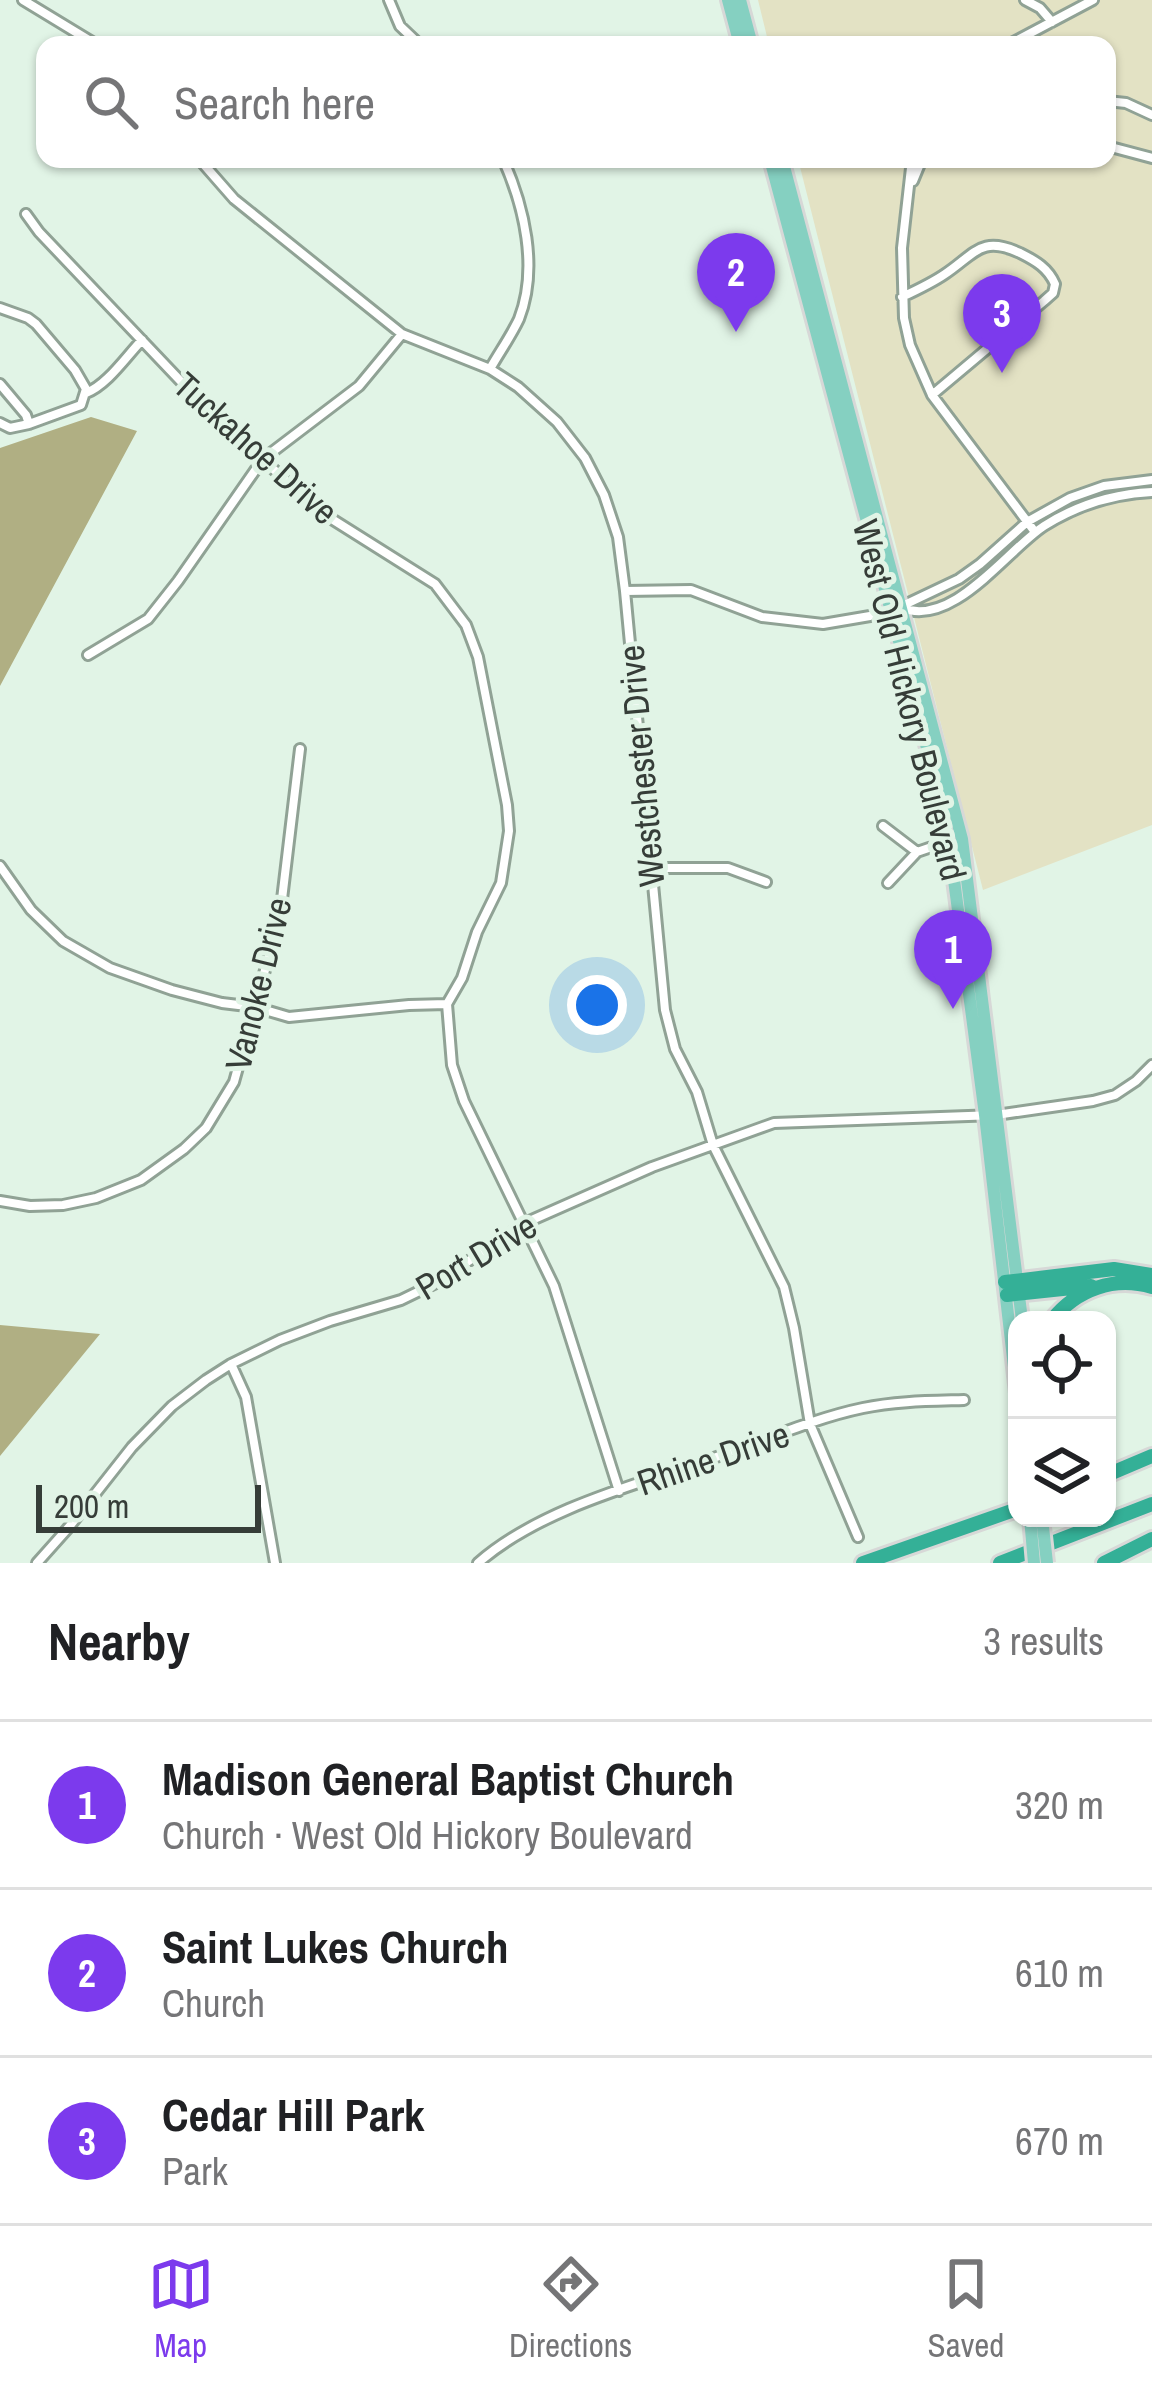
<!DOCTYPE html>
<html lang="en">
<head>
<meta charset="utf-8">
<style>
	body { margin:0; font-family:"Archivo Narrow",sans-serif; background:#f2f2f2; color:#202124 }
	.controls { position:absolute; right:36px; bottom:36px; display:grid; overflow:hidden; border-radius:24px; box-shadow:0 3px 9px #0004 }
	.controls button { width:108px; height:108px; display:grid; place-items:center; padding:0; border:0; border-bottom:3px solid #e0e0e0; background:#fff; color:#202124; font:60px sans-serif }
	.scale { position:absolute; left:36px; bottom:30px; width:225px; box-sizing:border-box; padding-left:12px; border:6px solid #363d38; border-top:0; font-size:33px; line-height:42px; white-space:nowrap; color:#363d38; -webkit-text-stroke:9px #e1f4e6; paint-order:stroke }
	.you { position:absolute; left:597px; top:1005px; width:42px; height:42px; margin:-30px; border:9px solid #fff; border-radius:50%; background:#1a73e8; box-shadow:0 0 0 18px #1a73e833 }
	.badge { display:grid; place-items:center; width:78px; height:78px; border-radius:50%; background:#7c3aed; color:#fff; font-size:39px; font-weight:700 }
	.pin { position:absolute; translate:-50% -99px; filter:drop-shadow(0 3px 6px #0008) }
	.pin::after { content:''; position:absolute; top:63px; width:42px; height:36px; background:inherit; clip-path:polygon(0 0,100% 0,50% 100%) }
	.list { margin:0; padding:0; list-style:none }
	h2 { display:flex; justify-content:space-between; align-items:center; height:156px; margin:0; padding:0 48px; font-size:51px }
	h2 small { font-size:39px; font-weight:400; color:#757577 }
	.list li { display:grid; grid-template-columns:78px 1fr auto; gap:36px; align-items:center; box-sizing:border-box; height:168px; padding:0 48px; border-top:3px solid #e0e0e0 }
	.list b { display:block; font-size:45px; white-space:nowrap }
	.list p { margin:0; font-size:39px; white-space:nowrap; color:#757577 }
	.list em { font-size:39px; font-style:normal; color:#757577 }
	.icon { flex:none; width:66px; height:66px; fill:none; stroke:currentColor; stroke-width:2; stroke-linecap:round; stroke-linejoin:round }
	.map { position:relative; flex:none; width:1152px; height:1563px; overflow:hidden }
	.search { position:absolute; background:#fff; box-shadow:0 3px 9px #0004; left:36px; right:36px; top:36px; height:132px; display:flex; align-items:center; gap:30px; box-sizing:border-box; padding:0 42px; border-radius:24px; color:#757577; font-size:45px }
	.sheet { height:660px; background:#fff }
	nav { display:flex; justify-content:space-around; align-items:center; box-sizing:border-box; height:168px; border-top:3px solid #e0e0e0; background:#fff; font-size:33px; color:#757577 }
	nav a { display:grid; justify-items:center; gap:6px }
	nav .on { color:#7c3aed }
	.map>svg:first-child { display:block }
	.green { fill:#e3e2c4 }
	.forest { fill:#b0af83 }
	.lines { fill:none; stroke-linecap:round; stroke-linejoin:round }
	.minor-casing { stroke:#90a295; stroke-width:14 }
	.primary-casing { stroke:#d7d8d7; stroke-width:18 }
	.motorway-casing { stroke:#d7d8d7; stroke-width:20 }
	.minor { stroke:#fff; stroke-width:8 }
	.primary { stroke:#85d0c1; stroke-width:12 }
	.motorway { stroke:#34b097; stroke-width:14 }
	.primary-bridge-casing { stroke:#d7d8d7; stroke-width:18; stroke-linecap:butt }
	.primary-bridge { stroke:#85d0c1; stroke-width:12 }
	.labels { text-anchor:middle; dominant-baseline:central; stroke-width:10; stroke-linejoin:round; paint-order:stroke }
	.street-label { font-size:36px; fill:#363d38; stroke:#e1f4e6 }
</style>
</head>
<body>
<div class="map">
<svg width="1152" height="1563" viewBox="0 0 1152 1563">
	<rect width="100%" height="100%" fill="#e1f4e6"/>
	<path class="green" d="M 758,0 L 1152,0 L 1152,825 L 983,890 L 798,159 L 1107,159 L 1107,45 L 769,45 Z"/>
	<path class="forest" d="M 91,417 L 137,431 L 0,686 L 0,448 Z
		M 0,1325 L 100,1334 L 0,1456 Z"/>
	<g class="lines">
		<g class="minor-casing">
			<path id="minor" d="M 23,0 L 97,45
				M 389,0 L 400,26 L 420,45
				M 1025,0 L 1040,8 L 1052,22
				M 1008,45 L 1093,0
				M 1107,101 L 1126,103 L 1152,115
				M 1107,146 L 1152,158
				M 199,159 L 234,199 L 402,334 L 490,369 L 518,387 L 557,422 L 585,458 L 604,495 L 618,537 L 625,591 L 665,1010 L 675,1049 L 697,1092 L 713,1145 L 784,1287 L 794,1328 L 810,1424 L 858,1537
				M 912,159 L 902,248 L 904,318 L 910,345 L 932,395 L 1035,532
				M 913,181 L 922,159
				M 26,214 L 39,232 L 190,391 L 316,509 L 435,584 L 466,625 L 478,657 L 507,805 L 509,831 L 501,883 L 477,932 L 462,978 L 447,1004 L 452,1065 L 464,1101 L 554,1286 L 619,1491
				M 902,297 C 917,290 932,283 945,274 C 975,254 981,235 1020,253 C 1036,261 1048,268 1055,284 L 1053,293 L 1044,301 L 932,395
				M 0,308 L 28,318 L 36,324 L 75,370 L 86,389 L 81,405 L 29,424
				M 490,369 C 499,353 511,336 519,319 C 539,268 524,206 503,159
				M 0,384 L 26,415 L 29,424 L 10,428 L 0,423
				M 86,393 C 107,385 125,358 142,340
				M 625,591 L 691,590 L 762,617 L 823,624 L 870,616 L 900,607 L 959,579 L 980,564 L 1027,522 L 1070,498 L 1104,486 L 1152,480
				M 902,608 C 953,628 1007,550 1044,526 C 1077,505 1113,494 1152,492
				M 88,655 L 148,619 L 178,581 L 263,459 L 359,386 L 402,334
				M 883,826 L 917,852
				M 0,866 L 31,910 L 63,941 L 110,968 L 172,990 L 222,1003 L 255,1007 L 289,1017 L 409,1005 L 447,1004
				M 650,868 L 728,868 L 766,882
				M 888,883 L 917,852 L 949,841
				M 0,1201 L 30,1206 L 63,1205 L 96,1198 L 141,1180 L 184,1149 L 206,1128 L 234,1082 L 280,916 L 300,749
				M 231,1364 L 246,1397 L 275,1563
				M 37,1563 L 69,1527 L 132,1447 L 172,1406 L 206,1380 L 231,1364 L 280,1340 L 330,1321 L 401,1300 L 436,1283 L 525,1223 L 652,1167 L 774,1123 L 996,1115 L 1093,1101 L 1115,1095 L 1136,1081 L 1152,1065
				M 478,1563 C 542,1507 643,1483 722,1455 C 768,1439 815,1418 863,1408 C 896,1401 930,1401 964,1400"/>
		</g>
		<g class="primary-casing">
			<path id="primary" d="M 728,0 L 740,45
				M 740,0 L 752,45
				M 770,159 L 922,727 L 949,842 L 985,1115 L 1017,1393
				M 782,159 L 962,839 L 1022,1320"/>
		</g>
		<g class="motorway-casing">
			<path id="motorway" d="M 1005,1282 L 1114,1269 L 1152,1275
				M 1007,1295 L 1091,1286
				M 1052,1320 C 1077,1289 1114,1276 1152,1287
				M 1107,1475 L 1152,1456
				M 863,1563 L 1017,1509
				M 1000,1563 L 1152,1504
				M 1104,1563 L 1152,1539"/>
		</g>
		<use href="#minor" class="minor"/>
		<use href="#primary" class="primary"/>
		<use href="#motorway" class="motorway"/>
		<g class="primary-bridge-casing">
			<path id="primary-bridge" d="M 1030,1518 L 1034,1563
				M 1042,1518 L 1047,1563"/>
		</g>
		<use href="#primary-bridge" class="primary-bridge"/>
	</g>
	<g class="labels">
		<g class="street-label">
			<text transform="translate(256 448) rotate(42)">Tuckahoe Drive</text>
			<text transform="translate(910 700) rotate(76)">West Old Hickory Boulevard</text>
			<text transform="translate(641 766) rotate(-95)">Westchester Drive</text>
			<text transform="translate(258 984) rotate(-76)">Vanoke Drive</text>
			<text transform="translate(476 1256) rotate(-31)">Port Drive</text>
			<text transform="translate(713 1458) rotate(-19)">Rhine Drive</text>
		</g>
	</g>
</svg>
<div class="controls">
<button><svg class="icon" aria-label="locate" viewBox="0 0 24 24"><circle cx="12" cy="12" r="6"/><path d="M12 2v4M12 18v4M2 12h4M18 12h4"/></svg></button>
<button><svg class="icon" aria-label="layers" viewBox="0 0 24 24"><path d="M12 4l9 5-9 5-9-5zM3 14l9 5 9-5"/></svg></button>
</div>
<div class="scale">200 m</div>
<div class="you"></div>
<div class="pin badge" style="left:953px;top:1009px">1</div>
<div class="pin badge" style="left:736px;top:332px">2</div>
<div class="pin badge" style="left:1002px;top:373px">3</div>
<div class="search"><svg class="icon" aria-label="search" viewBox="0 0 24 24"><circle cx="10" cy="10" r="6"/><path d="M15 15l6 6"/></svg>Search here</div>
</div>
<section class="sheet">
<h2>Nearby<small>3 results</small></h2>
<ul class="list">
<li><span class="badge">1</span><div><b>Madison General Baptist Church</b><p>Church · West Old Hickory Boulevard</p></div><em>320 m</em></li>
<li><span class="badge">2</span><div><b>Saint Lukes Church</b><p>Church</p></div><em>610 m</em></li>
<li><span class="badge">3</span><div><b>Cedar Hill Park</b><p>Park</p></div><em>670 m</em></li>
</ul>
</section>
<nav>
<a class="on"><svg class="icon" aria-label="map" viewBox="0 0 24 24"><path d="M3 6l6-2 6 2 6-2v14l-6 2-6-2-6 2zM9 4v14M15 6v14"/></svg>Map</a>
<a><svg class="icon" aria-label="directions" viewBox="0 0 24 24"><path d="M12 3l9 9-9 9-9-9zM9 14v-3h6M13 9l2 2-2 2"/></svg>Directions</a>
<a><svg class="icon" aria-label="saved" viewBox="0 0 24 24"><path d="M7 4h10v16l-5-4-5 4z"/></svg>Saved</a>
</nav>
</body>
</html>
